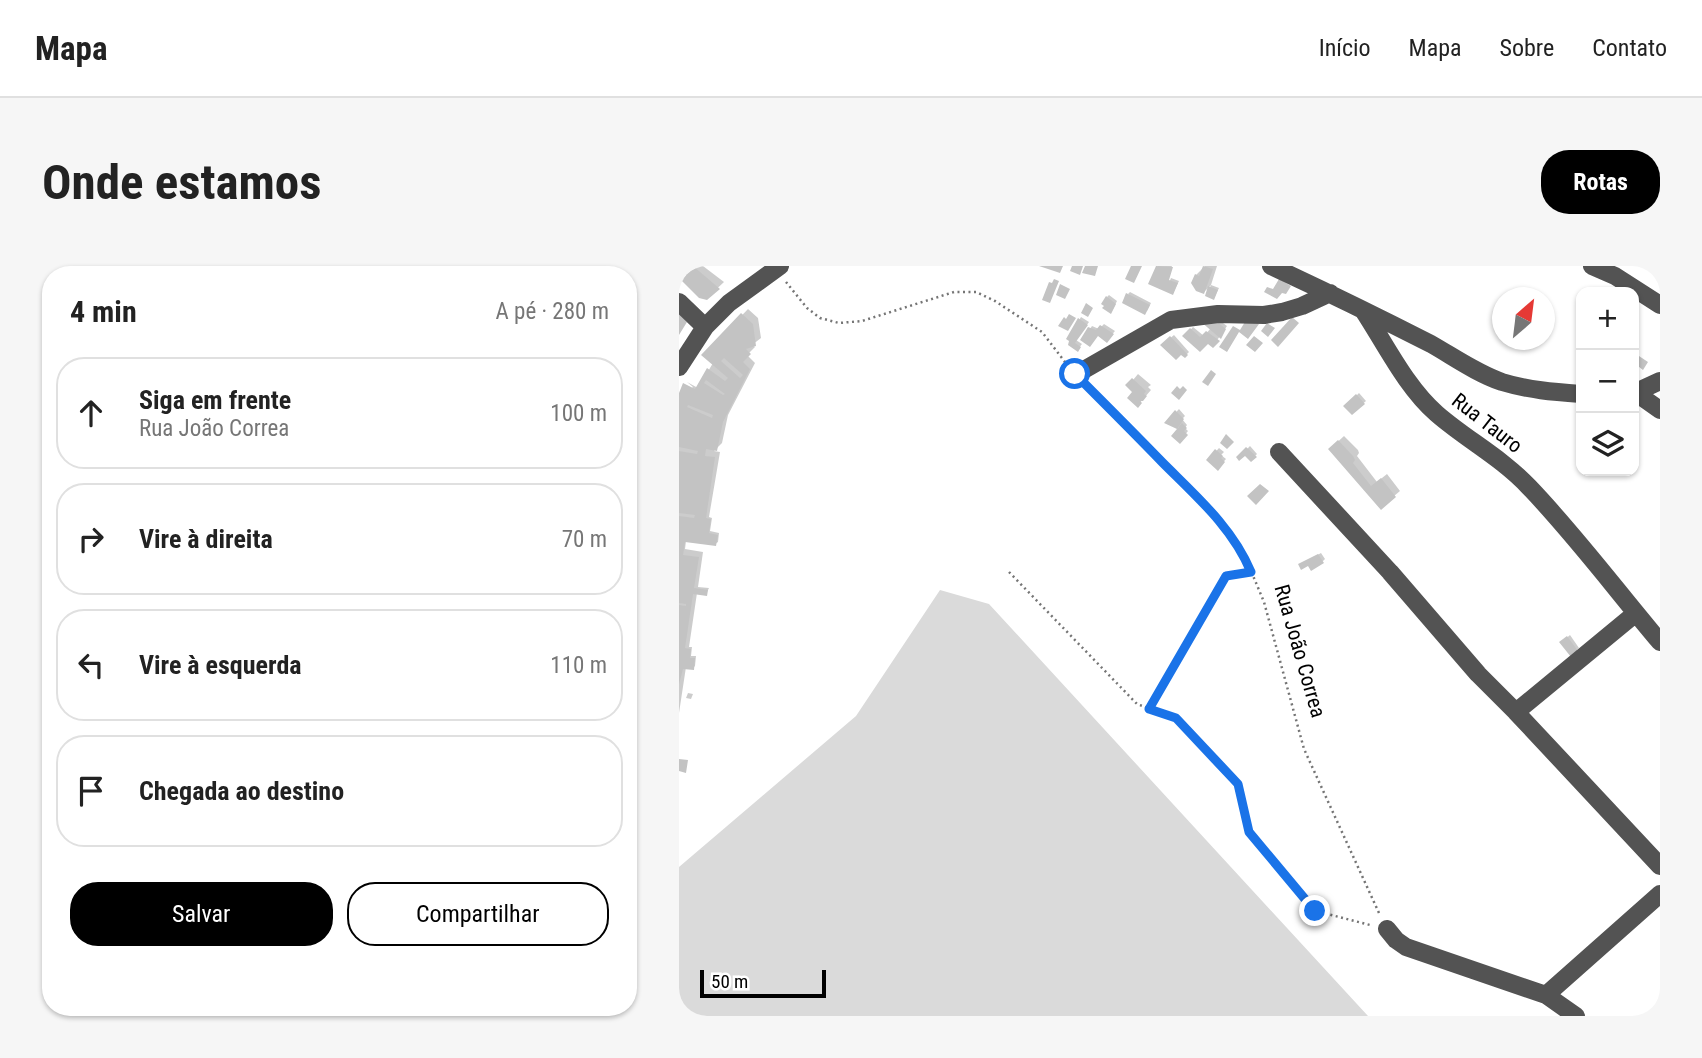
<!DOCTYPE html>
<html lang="pt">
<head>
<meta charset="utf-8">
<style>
	body { margin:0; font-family:"Roboto Condensed",sans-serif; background:#f6f6f6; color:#222 }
	.controls { position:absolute; right:21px; top:21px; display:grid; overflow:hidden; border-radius:14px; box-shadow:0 2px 5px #0004 }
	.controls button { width:63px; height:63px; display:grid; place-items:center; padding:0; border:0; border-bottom:2px solid #e0e0e0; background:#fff; color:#222; font:35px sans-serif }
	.compass { position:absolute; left:813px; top:21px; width:63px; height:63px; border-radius:50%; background:#fff; box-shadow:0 2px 5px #0004; rotate:28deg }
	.scale { position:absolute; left:21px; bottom:18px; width:126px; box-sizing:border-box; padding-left:7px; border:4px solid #000; border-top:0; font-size:19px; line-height:24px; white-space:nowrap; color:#000; -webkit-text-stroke:5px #fff; paint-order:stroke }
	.stop { position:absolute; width:21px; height:21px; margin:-16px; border:5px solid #1a73e8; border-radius:50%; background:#fff }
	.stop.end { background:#1a73e8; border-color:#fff; box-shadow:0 2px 7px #0008 }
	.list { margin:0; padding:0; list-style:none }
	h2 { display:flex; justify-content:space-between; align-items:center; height:91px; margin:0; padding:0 28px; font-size:30px }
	h2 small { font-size:23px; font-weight:400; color:#767676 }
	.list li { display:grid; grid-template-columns:46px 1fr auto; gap:21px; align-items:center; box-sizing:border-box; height:112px; margin:0 14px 14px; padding:0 14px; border:2px solid #e0e0e0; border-radius:28px }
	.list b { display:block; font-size:26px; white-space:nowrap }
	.list p { margin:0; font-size:23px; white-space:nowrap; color:#767676 }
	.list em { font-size:23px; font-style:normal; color:#767676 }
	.actions { display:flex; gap:14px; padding:21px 28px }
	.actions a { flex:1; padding:16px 0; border:2px solid #000; border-radius:28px; text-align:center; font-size:24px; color:#000 }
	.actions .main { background:#000; color:#fff }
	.icon { flex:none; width:38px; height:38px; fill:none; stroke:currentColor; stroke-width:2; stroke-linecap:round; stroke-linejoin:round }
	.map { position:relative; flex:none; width:981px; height:750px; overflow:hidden; border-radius:28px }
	header { display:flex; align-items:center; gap:42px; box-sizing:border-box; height:98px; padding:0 35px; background:#fff; border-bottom:2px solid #e0e0e0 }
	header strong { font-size:33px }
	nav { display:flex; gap:38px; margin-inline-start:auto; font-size:24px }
	.intro { display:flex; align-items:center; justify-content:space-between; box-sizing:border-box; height:168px; padding:0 42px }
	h1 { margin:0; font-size:49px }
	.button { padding:18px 32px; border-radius:28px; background:#000; color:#fff; font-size:24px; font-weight:700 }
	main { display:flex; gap:42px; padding:0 42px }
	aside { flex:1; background:#fff; border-radius:28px; box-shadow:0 2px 5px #0004 }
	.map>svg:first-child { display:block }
	.green { fill:#dadada }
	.shadow { fill:#0003 }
	.building { fill:#c3c3c3; fill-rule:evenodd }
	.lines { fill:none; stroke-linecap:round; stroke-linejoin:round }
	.path { stroke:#757575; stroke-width:2.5; stroke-dasharray:2 3.5; stroke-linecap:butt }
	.minor { stroke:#535353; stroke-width:18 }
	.route { stroke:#1a73e8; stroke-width:9 }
	.labels { text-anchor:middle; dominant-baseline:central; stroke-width:5; stroke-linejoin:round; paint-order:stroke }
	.street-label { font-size:21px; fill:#000; stroke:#fff }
</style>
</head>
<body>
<header>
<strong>Mapa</strong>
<nav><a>Início</a><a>Mapa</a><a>Sobre</a><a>Contato</a></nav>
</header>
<div class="intro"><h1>Onde estamos</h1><a class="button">Rotas</a></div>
<main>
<aside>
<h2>4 min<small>A pé · 280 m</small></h2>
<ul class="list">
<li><svg class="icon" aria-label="ahead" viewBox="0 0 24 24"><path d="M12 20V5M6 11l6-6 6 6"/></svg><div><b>Siga em frente</b><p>Rua João Correa</p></div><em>100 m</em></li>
<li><svg class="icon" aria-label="right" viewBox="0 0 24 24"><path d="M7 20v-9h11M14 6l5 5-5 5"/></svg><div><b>Vire à direita</b></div><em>70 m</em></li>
<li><svg class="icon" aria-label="left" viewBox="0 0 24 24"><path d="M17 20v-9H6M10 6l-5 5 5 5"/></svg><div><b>Vire à esquerda</b></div><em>110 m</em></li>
<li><svg class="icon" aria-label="arrive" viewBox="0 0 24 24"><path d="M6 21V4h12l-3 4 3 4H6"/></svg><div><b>Chegada ao destino</b></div></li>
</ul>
<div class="actions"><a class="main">Salvar</a><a>Compartilhar</a></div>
</aside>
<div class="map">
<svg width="981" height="750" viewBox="0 0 981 750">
	<rect width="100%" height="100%" fill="#fff"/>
	<path class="green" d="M 261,324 L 310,338 L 689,750 L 0,750 L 0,601 L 177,450 Z"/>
	<path class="shadow" d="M 0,0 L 24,0 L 45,16 L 28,32 L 0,9 Z
		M 479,0 L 493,0 L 485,19 L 489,19 L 492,12 L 500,15 L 494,27 L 471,17 Z
		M 526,0 L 538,0 L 532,19 L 525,26 L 517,9 Z
		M 532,19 L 540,22 L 535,32 L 528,29 Z
		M 451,26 L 472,37 L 468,45 L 449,28 Z
		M 430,29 L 438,35 L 434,43 L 428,31 Z
		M 69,43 L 79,52 L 82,72 L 73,79 L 76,81 L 68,89 L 76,97 L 49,149 L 43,177 L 35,185 L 41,186 L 30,251 L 33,252 L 31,265 L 40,267 L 39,276 L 36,278 L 7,275 L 6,283 L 24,286 L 19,321 L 30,322 L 27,328 L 18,327 L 10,381 L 13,381 L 12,390 L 17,390 L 16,400 L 14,402 L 7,401 L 0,447 L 0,132 L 14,121 L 8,116 L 19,122 L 34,97 L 25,89 Z
		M 402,51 L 410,56 L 397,74 L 403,78 L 399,83 L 389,73 Z
		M 536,51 L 548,60 L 534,80 L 529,75 L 506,70 L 514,61 L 525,70 L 532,62 Z
		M 425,58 L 436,65 L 428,74 L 411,63 L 413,60 L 420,63 Z
		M 495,69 L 510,86 L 506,90 L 483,79 Z
		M 459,108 L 472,119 L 469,121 L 472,124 L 459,139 L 456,125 L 449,120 Z
		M 680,127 L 687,135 L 673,147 L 667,140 Z
		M 500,143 L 506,150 L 503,153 L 508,159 L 506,162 L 509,165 L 501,175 L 501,162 L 488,156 Z
		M 665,170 L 679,184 L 680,187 L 678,190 L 698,216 L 708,208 L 721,225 L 702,241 L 651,183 Z
		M 571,180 L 578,188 L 572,194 L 566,187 L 560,191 Z
		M 540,182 L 545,186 L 542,189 L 547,193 L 539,202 L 529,194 Z
		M 642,287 L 646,293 L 644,295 L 623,297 Z
		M 891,369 L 900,382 L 892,388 L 883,376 Z
		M 9,427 L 14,428 L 12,433 L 7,432 Z"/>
	<path class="building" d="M 0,0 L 14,0 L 41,23 L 28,34 L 20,32 L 0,12 Z
		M 360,0 L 384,0 L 381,7 Z
		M 393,0 L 404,0 L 401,9 L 391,5 Z
		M 406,0 L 419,0 L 416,10 L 403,7 Z
		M 452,0 L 463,0 L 455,17 L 446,13 Z
		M 477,0 L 494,1 L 490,14 L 499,17 L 494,29 L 469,18 Z
		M 524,0 L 534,3 L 525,28 L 517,25 L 512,17 L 516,8 L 520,10 Z
		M 375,13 L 380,15 L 371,37 L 363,34 L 370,16 L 373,17 Z
		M 600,13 L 612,20 L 607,28 L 603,27 L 598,33 L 585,26 L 588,21 L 594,23 Z
		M 381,18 L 391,23 L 386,33 L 377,29 Z
		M 529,20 L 539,24 L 535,34 L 526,30 Z
		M 447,27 L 471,39 L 466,49 L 443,37 Z
		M 427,30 L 437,38 L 432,48 L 423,42 L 425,40 L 422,38 Z
		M 407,37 L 414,42 L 409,51 L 402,47 Z
		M 0,47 L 8,56 L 0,69 Z
		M 62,47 L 74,58 L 77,80 L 67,83 L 72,88 L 64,96 L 71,103 L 44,156 L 38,185 L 27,183 L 26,190 L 36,191 L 27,252 L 32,253 L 30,267 L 39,269 L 37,280 L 6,276 L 4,289 L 20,291 L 15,322 L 29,324 L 28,330 L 14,328 L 6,382 L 12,383 L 11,392 L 16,392 L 15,404 L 4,403 L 0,418 L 0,339 L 7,340 L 7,338 L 0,337 L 0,250 L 15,252 L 16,249 L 0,247 L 0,185 L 18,188 L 19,185 L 0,181 L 0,127 L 4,117 L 16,123 L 28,102 L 46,115 L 49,112 L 22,89 ZM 45,92 L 64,109 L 61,112 L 42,95 ZM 27,114 L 46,128 L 44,129 L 25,117 ZM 9,139 L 34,149 L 33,152 L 8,141 Z
		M 390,48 L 397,52 L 389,65 L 379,60 L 385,51 L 387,53 Z
		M 569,51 L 580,58 L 569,73 L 560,66 L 548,86 L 540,81 L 554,60 L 561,64 Z
		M 613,51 L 620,57 L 599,81 L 592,74 Z
		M 399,52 L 409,59 L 396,77 L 402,81 L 399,86 L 389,79 L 390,75 L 387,73 Z
		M 533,52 L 547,63 L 542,73 L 521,55 Z
		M 588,57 L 596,62 L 589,71 L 582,65 Z
		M 421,59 L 435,68 L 428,77 L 419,70 L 411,81 L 401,74 L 409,61 L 417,64 Z
		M 511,62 L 521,71 L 527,65 L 541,75 L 534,82 L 529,78 L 521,86 L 503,70 Z
		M 491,70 L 509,89 L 506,92 L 502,89 L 497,94 L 481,79 Z
		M 575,70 L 584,77 L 576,86 L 567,79 Z
		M 960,90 L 969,96 L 964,104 L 955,97 Z
		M 532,104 L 537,108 L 529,120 L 523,116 Z
		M 453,112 L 467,125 L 465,128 L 468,130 L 464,135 L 461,135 L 463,137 L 459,142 L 448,132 L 453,126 L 446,119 Z
		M 498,120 L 501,123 L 504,120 L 508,124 L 500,134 L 492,127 Z
		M 677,128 L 686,138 L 673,149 L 664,140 Z
		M 496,144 L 505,153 L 498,163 L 485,157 Z
		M 503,157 L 508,162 L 505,165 L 509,169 L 501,178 L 492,170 Z
		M 547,168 L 555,176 L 548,183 L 541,177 Z
		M 659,174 L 674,190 L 676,194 L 674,197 L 692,220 L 702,212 L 717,231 L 702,244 L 649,183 Z
		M 567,181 L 578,191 L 572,196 L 566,190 L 560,195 L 557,191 Z
		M 536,183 L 544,190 L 542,192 L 546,196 L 539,205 L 527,194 Z
		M 581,218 L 590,225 L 577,239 L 568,230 Z
		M 639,288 L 645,297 L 632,305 L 629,300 L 622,304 L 619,298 Z
		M 888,370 L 899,385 L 892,391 L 880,376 Z
		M 0,493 L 9,494 L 7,507 L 0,505 Z"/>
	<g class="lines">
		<path class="path" d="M 107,16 L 128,42 L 141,52 L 160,57 L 183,55 L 275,26 L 297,26 L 316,35 L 363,66 L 386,96
			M 409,122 L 530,243 L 556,276 L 570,300 L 585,336 L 625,483 L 700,647
			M 330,306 L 458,438 L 497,452 L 560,518 L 570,566 L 637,645 L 691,659
			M 470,442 L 547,310 L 572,306"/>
		<path class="minor" d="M 592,0 C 646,25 699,51 752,78 C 775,91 797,107 823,116 C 849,124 875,126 902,128
			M 913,0 L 936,10 L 981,39
			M 0,36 L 26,61
			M 684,44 C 707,79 727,121 758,148 C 788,174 823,192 850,221 C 897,270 937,324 981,376
			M 0,101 L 26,61 L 50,37 L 101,0
			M 396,109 L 492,54 L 539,48 L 585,49 L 603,46 L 623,40 L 651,27
			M 955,127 L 981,115
			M 957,127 L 981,144
			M 600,186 L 711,306 L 799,408 L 837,446 L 957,347
			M 837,446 L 981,600
			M 708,663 L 717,674 L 727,681 L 867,729 L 897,750
			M 867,729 L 981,628"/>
	</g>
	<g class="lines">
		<path class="route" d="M 396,108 C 426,138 455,167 484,197 C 517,230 554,262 572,306 L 547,310 L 470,443 L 497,452 L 559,518 L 570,566 L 636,645"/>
	</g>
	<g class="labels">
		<g class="street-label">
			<text transform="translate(808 157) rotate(38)">Rua Tauro</text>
			<text transform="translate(621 385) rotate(74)">Rua João Correa</text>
		</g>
	</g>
</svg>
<div class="controls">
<button>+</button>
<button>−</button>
<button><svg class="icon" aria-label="layers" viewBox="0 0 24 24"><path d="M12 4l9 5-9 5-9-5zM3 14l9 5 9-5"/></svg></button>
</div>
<svg class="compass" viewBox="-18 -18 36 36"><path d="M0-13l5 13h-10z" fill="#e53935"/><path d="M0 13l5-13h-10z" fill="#767676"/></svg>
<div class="scale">50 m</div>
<div class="stop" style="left:396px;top:108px"></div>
<div class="stop end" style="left:636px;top:645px"></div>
</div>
</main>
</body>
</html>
